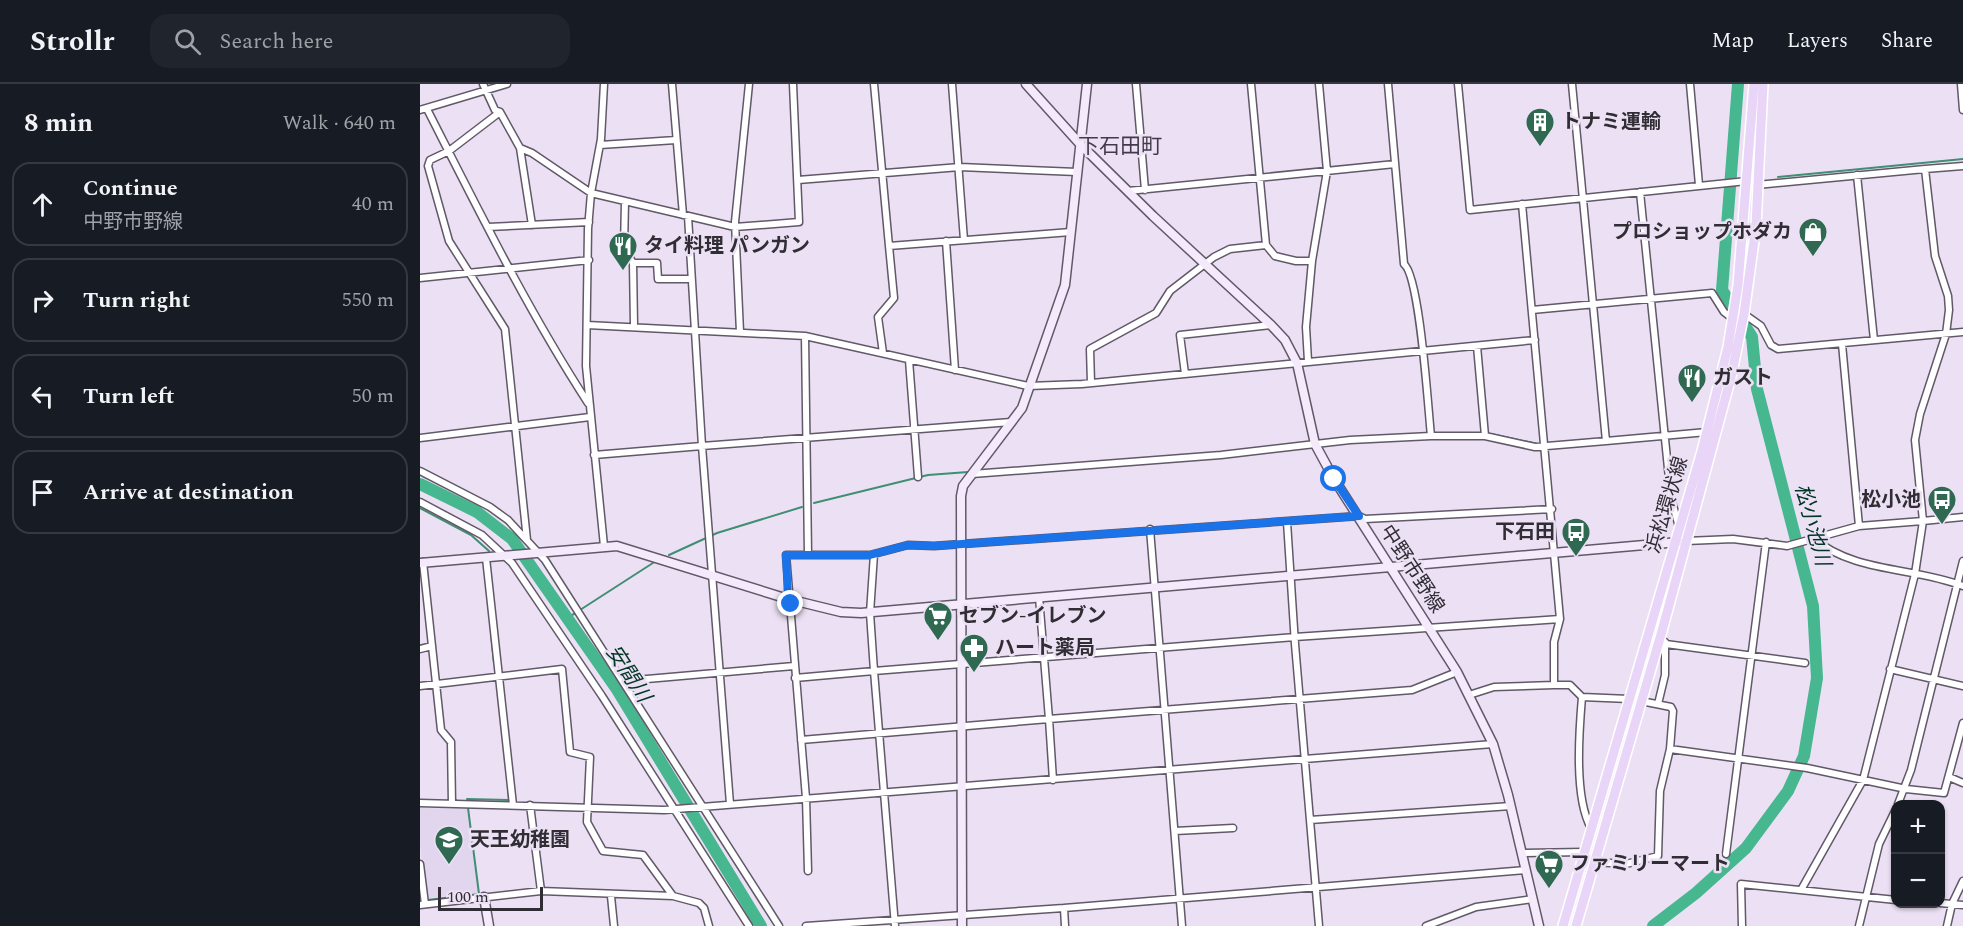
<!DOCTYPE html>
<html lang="en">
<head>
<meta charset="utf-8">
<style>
	body { margin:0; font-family:Spectral,"Noto Sans JP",serif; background:#20242c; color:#f1f3f6 }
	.controls { position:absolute; right:18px; bottom:18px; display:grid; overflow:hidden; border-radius:12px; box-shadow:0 2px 4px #0004 }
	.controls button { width:54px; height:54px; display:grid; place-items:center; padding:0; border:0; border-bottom:2px solid #363941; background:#171b24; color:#f1f3f6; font:30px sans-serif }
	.scale { position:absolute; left:18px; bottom:15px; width:105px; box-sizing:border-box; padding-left:6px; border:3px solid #312d34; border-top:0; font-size:16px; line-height:21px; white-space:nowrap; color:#312d34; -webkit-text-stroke:4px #ece1f4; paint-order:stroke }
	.stop { position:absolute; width:18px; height:18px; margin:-14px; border:4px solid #1a73e8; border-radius:50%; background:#fff }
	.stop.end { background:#1a73e8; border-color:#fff; box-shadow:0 2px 6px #0008 }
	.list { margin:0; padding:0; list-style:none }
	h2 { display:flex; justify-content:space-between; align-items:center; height:78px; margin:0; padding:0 24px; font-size:26px }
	h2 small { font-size:20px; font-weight:400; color:#9ea1a6 }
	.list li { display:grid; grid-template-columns:39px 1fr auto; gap:18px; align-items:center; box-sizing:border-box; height:84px; margin:0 12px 12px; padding:0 12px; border:2px solid #363941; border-radius:18px }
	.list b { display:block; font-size:22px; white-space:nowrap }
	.list p { margin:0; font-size:20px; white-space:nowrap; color:#9ea1a6 }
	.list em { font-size:20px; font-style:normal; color:#9ea1a6 }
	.icon { flex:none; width:33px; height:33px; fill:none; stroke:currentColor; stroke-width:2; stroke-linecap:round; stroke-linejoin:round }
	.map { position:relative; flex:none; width:1543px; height:842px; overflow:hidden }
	header { display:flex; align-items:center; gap:36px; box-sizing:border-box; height:84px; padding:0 30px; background:#171b24; border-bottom:2px solid #363941 }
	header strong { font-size:28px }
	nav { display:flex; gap:33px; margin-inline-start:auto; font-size:21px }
	.search { width:420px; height:54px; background:#20242c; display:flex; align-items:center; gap:15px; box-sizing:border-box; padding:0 21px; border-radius:18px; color:#9ea1a6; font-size:22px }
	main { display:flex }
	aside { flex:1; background:#171b24 }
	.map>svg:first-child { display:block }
	.built { fill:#e2d5ee }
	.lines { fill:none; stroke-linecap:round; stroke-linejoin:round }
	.stream { stroke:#408e73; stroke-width:2 }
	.river { stroke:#46b78e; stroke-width:12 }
	.street-casing { stroke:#615868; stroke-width:9 }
	.secondary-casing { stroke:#615868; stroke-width:11 }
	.primary-casing { stroke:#fff; stroke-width:12 }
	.street { stroke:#fff; stroke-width:6 }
	.secondary { stroke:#f4eafb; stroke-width:8 }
	.primary { stroke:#e8d5f7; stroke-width:9 }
	.route { stroke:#1a73e8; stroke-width:8 }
	.labels { text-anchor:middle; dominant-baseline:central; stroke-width:5; stroke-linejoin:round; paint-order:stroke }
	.poi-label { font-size:20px; font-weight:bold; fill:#312d34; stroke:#ece1f4; text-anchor:start }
	.street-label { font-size:20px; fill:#312d34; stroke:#ece1f4 }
	.neighbourhood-label { font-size:21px; fill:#423a49; stroke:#ece1f4 }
	.water-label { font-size:21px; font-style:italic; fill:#013524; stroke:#ece1f4 }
</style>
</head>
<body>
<header>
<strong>Strollr</strong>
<div class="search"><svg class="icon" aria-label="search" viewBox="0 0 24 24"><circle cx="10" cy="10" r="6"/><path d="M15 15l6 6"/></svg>Search here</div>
<nav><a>Map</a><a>Layers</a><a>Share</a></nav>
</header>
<main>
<aside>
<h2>8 min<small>Walk · 640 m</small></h2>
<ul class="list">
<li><svg class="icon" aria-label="ahead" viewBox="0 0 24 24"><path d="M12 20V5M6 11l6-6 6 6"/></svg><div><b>Continue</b><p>中野市野線</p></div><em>40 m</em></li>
<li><svg class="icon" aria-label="right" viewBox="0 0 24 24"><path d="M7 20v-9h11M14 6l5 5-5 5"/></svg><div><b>Turn right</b></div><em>550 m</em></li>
<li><svg class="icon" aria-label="left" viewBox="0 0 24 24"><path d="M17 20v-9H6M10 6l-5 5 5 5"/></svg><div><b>Turn left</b></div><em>50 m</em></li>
<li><svg class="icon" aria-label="arrive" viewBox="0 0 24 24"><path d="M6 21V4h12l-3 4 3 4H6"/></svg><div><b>Arrive at destination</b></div></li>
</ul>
</aside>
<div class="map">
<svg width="1543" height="842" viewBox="0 0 1543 842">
	<rect width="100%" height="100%" fill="#ece1f4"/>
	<path class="built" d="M 0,724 L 47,725 L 58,809 L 6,814 L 0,759 Z"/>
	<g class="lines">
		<path class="stream" d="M 1358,93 L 1543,75
			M 1016,349 L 1057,349
			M 1071,350 L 1118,360
			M 394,419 L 508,391 L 548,388
			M 0,424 L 51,451 L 69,467
			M 249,471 L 297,449 L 382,423
			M 160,526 L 236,477
			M 148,533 L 156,529
			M 71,549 L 74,579
			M 47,715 L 89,716 L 88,703
			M 7,816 L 59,810 L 48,724"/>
		<path class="river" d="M 0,400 L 57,428 L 92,455 L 196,604 L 341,842
			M 1233,842 L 1276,809 L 1326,764 L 1368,707 L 1384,672 L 1397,594 L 1393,522 L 1337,305 L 1332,253 L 1302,206 L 1318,0"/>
		<g class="street-casing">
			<path id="street" d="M 63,0 L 75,26 L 80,28 L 100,64 L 112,69 L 171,109 L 315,143 L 379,138 L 373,0
				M 184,0 L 181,55 L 171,109 L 168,145 L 166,282 L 184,462
				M 252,0 L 263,131
				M 454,0 L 469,162 L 651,148
				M 532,0 L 544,156
				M 716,0 L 725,106
				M 968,0 L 984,180 C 1000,193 1008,324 1011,352 L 1065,352 L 1115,363 L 1186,357 L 1152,0
				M 1038,0 L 1050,126 L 1327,97
				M 1270,0 L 1279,101
				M 1541,0 L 1543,26
				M 7,25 C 58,125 107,225 168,319
				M 0,26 L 87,0
				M 80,28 L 29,67 L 10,76 L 8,82 L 29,157 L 85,245 L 107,456
				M 180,61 L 256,56
				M 100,64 L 112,141
				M 1543,82 L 1505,85 L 1515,172 L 1528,212 L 1529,226 L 1526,250 L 1500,330 L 1495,356 L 1503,437 L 1543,433
				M 1437,91 L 1454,256
				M 378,96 L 540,83 L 657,88
				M 1337,101 L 1505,85
				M 708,107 L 975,80
				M 1220,108 L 1251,414 L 1259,443
				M 205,117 L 204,164 L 213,179 L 214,242
				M 268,132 L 282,362 L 591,338
				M 68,143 L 169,138
				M 526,157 L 535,286
				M 846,161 L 855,172 L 876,177 L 892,177
				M 213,179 L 237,179 L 238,195 L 271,195
				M 0,194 L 169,176
				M 1112,226 L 1292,209 L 1304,228 L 1313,235
				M 1324,230 L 1341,242 L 1351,261 L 1358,265 L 1543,248
				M 167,241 L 385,252 L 608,302 L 662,300 L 1115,256
				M 320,248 L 315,138 L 329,0
				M 385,252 L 388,471
				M 1422,260 L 1439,442
				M 1057,262 L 1065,352
				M 463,269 L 458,233 L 474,214 L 469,162
				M 489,276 L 498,393
				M 888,277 L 886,243 L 892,177 L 907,87 L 899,0
				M 765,290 L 760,251 L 851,241
				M 671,299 L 670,265 L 736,229 L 750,207 L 794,173 L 810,165 L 846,161 L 831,0
				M 0,354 L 170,333
				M 1186,357 L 1287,348
				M 174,371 L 282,362 L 310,720
				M 0,387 L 70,423 L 88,436 L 125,476 L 359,842
				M 552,390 L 801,371 L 930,356 L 1011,352
				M 0,418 L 62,451 L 92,479 L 182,612 L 329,842
				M 867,438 L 875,560 L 899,842
				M 730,445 L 762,842
				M 1393,454 C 1434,489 1494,483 1543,502
				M 1266,457 L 1313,455 L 1367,462 L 1439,442 L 1503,437 L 1495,490 L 1443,696 L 1381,806
				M 454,470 L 450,529 L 454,587 L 875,553 L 1140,535 L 1102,120
				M 66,474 L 93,721
				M 3,478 L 21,646 L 31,658 L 32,720
				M 1246,560 L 1385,579
				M 0,565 L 12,562
				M 1470,585 L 1543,602
				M 375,594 L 454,587 L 475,842
				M 204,597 L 374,582
				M 1134,601 L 1150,601 L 1162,613 L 1209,615
				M 0,602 L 142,585 L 150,668 L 170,673 L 167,738 L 183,767 L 223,771 L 253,812
				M 1049,611 L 1074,603 L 1134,601 L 1134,558 L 1140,535
				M 1162,613 C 1159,648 1154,714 1171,744
				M 1238,620 L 1245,591 L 1245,558
				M 381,656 L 629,635 L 619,513
				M 1250,665 L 1387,684 L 1486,705 L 1524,709 L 1543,639
				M 1529,693 L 1543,699
				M 633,696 L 629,635 L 992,606 L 1037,588
				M 0,719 L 244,726 L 1073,660
				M 1478,720 L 1491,686 L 1543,477
				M 110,721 L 121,807
				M 890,736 L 1091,722
				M 755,747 L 813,744
				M 1102,769 L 1164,768
				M 1306,770 L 1346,458
				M 1174,778 L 1206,780 L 1238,772 L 1240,707 L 1250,665 L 1253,627 L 1251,623 L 1221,617
				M 0,780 L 5,820
				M 388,787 L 386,714 L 366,471 L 450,471 L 488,461 L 514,462 L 939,432 L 945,435 L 1132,425
				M 191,812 L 194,842
				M 1520,819 L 1543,821
				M 0,821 L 121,807 L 253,812 L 279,819 L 284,824 L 289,842
				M 644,824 L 1106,786
				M 386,842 L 644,824 L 645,842
				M 1006,842 L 1056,823 L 1113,815
				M 1322,842 L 1321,800 L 1476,816
				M 1439,842 L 1459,760 L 1476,725
				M 1527,842 L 1532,820 L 1543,797"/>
		</g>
		<g class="secondary-casing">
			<path id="secondary" d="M 606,0 L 660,60 L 733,132 L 851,241 L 865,256 L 877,279 L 895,360 L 914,395 L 1037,588 L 1073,660 L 1088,711 L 1119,842
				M 0,479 L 197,462 L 368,515 L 421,528 L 441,529 L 1259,458
				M 64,813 L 69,842
				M 542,842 L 541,412 L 543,402 L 602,324 L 645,201 L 667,0"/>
		</g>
		<g class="primary-casing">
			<path id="primary" d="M 1143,842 L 1282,367 L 1308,263 L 1318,201 L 1334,0
				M 1156,842 L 1242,547 L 1311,293 L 1324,230 L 1336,142 L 1343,0"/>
		</g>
		<use href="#street" class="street"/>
		<use href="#secondary" class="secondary"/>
		<use href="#primary" class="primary"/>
	</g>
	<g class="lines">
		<path class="route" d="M 371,520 L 368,515 L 366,471 L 450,471 L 488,461 L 514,462 L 939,432 L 914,395"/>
	</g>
	<defs>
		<g id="building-pin" transform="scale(1.5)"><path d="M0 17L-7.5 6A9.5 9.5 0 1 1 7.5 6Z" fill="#2f6952" stroke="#ece1f4"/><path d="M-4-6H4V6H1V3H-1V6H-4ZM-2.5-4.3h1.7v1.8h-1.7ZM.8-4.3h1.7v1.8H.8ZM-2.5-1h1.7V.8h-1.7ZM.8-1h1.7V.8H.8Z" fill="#fff"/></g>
		<g id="shop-pin" transform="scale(1.5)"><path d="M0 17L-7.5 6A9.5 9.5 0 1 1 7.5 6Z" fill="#2f6952" stroke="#ece1f4"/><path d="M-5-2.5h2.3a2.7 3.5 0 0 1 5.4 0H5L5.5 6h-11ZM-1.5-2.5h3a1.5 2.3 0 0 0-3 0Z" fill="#fff"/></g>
		<g id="restaurant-pin" transform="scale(1.5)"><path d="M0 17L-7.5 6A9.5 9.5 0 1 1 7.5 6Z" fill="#2f6952" stroke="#ece1f4"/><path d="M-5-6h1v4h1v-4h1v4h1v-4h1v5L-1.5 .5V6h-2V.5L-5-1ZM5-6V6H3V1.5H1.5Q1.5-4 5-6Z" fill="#fff"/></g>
		<g id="bus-pin" transform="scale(1.5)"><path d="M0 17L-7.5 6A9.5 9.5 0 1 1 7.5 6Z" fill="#2f6952" stroke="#ece1f4"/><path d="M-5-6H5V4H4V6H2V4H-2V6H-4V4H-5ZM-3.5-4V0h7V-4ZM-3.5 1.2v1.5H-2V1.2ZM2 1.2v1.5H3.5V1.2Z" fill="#fff"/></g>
		<g id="supermarket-pin" transform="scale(1.5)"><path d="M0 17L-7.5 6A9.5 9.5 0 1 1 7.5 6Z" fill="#2f6952" stroke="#ece1f4"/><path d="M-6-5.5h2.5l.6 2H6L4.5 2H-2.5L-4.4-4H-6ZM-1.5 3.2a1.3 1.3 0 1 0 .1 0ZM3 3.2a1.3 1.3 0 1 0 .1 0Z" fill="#fff"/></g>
		<g id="pharmacy-pin" transform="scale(1.5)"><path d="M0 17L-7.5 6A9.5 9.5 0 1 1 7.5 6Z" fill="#2f6952" stroke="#ece1f4"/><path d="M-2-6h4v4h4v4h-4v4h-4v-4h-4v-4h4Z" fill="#fff"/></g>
		<g id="school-pin" transform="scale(1.5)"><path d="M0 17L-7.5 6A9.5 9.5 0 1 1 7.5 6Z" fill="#2f6952" stroke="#ece1f4"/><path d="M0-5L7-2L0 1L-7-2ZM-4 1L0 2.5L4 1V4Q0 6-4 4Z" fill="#fff"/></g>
	</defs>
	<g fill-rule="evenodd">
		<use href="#building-pin" x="1120" y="38"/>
		<use href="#shop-pin" x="1393" y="148"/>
		<use href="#restaurant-pin" x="203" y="162"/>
		<use href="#restaurant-pin" x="1272" y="294"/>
		<use href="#bus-pin" x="1522" y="416"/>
		<use href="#bus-pin" x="1156" y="448"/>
		<use href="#supermarket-pin" x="518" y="532"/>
		<use href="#pharmacy-pin" x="554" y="564"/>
		<use href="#school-pin" x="29" y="756"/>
		<use href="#supermarket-pin" x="1129" y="780"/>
	</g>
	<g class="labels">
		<g class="poi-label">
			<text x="1141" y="38">トナミ運輸</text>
			<text x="1372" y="148" text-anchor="end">プロショップホダカ</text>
			<text x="224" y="162">タイ料理 パンガン</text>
			<text x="1293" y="294">ガスト</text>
			<text x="1501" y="416" text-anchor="end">松小池</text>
			<text x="1135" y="448" text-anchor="end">下石田</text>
			<text x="539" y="532">セブン-イレブン</text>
			<text x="575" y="564">ハート薬局</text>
			<text x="50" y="756">天王幼稚園</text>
			<text x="1150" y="780">ファミリーマート</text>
		</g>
		<g class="street-label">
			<text transform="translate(1247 421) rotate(-73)">浜松環状線</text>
			<text transform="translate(992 485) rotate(57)">中野市野線</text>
		</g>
		<g class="neighbourhood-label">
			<text x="700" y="63">下石田町</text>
		</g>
		<g class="water-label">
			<text transform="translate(1392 441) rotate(75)">松小池川</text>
			<text transform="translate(208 590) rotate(57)">安間川</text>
		</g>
	</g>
</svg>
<div class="controls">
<button>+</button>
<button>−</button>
</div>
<div class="scale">100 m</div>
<div class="stop" style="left:914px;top:395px"></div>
<div class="stop end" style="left:371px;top:520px"></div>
</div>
</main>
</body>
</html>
